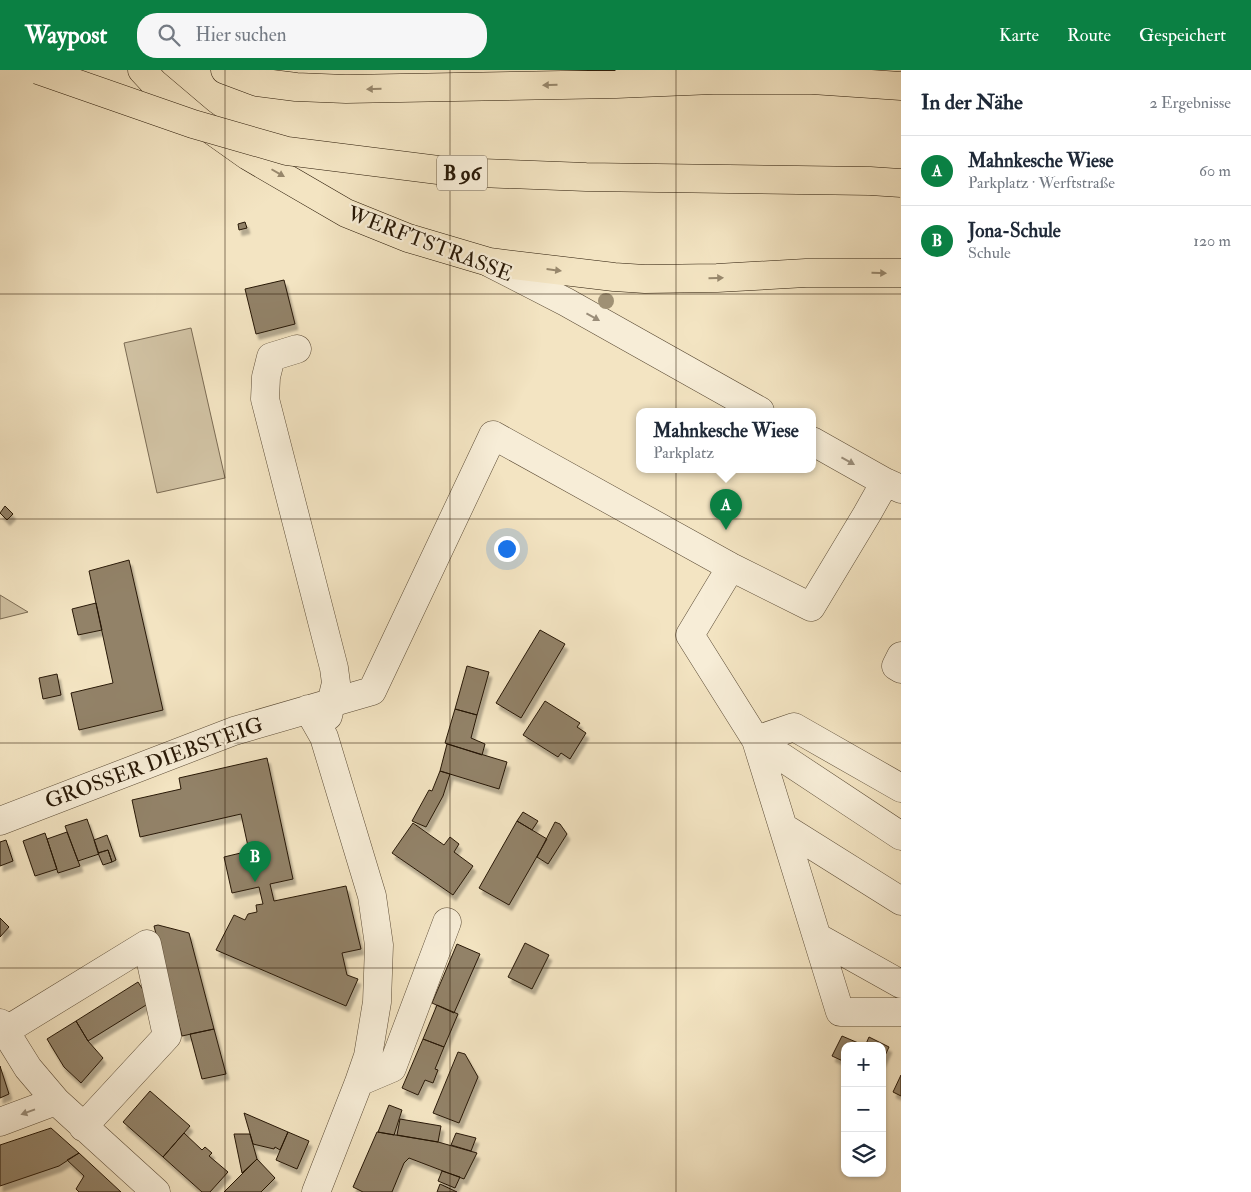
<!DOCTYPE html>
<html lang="de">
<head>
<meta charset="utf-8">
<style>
	body { margin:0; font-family:"IM FELL Double Pica",serif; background:#f6f6f7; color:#1f2937 }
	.controls { position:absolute; right:15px; bottom:15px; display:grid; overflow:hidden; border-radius:10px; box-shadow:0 1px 4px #0004 }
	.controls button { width:45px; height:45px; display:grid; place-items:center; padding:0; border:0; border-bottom:1px solid #e0e1e3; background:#fff; color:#1f2937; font:25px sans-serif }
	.you { position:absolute; left:506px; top:478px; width:18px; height:18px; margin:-12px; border:4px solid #fff; border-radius:50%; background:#1a73e8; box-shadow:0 0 0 8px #1a73e833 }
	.badge { display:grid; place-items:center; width:32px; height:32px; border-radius:50%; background:#0b8043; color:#fff; font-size:16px; font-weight:700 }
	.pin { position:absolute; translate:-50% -41px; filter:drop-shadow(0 1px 2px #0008) }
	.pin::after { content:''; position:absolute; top:26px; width:18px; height:15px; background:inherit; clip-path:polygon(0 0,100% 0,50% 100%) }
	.popup { position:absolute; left:636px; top:338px; width:180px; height:65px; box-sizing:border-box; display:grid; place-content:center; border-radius:10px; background:#fff; filter:drop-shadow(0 1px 4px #0005); font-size:16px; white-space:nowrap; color:#747a83 }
	.popup b { font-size:19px; color:#1f2937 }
	.popup::after { content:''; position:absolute; left:50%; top:100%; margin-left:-10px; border:10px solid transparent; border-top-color:#fff }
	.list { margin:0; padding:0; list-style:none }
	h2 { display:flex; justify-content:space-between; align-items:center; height:65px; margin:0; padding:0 20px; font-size:21px }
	h2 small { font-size:16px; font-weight:400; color:#747a83 }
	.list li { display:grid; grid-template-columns:32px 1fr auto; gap:15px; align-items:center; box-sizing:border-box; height:70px; padding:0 20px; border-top:1px solid #e0e1e3 }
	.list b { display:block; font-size:19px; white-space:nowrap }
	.list p { margin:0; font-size:16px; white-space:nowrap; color:#747a83 }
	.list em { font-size:16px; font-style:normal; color:#747a83 }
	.icon { flex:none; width:28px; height:28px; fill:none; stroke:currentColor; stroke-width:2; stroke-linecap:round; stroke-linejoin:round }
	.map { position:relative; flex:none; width:901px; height:1122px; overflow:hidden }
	header { display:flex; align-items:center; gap:30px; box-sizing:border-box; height:70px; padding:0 25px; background:#0b8043; color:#fff }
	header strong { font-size:24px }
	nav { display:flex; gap:28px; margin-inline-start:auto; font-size:18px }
	.search { width:350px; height:45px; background:#f6f6f7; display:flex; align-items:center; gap:12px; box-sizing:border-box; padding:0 18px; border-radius:20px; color:#747a83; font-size:19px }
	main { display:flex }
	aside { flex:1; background:#fff }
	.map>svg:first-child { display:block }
	.green { fill:#d0c1a2; stroke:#7c6c54 }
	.building { fill:#928268; stroke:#281806; filter:url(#shadow) }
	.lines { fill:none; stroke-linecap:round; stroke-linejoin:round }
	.minor-casing { stroke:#5b4b35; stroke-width:29 }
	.major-casing { stroke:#281806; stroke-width:29 }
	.minor { stroke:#f7edd7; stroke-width:28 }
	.major { stroke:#f3e4c2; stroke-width:28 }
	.highway-bridge-casing { stroke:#281806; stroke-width:29; stroke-linecap:butt }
	.highway-bridge { stroke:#f3e4c2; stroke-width:28 }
	.tree { fill:#9f9074 }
	.oneway { fill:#98886d }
	.oneway2 { fill:#9a8d79 }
	.grid { fill:none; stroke:#281806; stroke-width:1; stroke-opacity:0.55 }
	.labels { text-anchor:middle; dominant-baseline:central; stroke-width:4.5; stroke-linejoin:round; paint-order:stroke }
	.shield { fill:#f7edd7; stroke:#665845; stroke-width:1 }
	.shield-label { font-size:20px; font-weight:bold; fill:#281806 }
	.street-label { font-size:21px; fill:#281806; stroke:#f7edd7 }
</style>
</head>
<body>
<header>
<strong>Waypost</strong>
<div class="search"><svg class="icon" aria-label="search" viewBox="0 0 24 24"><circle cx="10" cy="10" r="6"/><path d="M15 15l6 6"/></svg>Hier suchen</div>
<nav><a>Karte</a><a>Route</a><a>Gespeichert</a></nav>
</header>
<main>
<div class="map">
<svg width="901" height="1122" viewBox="0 0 901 1122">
	<defs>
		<filter id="shadow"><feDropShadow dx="3" dy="5.5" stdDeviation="1" flood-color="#0004"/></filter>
	</defs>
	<rect width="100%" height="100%" fill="#f3e4c2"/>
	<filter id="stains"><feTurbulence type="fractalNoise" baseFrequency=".004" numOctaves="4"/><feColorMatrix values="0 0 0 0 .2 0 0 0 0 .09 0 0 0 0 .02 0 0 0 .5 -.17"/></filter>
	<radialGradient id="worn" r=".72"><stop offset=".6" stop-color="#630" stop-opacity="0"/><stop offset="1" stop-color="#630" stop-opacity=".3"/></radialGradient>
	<path class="green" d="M 191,258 L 225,408 L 157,423 L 124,273 Z
		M 0,525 L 28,542 L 0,549 Z"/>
	<path class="building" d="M 245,152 L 247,158 L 239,160 L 238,154 Z
		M 284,210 L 295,254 L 256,264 L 245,219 Z
		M 5,436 L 13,444 L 7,450 L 0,443 Z
		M 129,490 L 163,640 L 79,660 L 71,623 L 113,613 L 89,501 Z
		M 96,533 L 102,560 L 78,565 L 72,539 Z
		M 540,560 L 565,574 L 521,648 L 496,633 Z
		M 467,596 L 489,602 L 477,645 L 455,639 Z
		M 57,604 L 61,625 L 43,629 L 39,608 Z
		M 545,631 L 580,653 L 577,657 L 586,663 L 570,689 L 561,683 L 558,687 L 523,665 Z
		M 455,639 L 477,645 L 471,668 L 485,674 L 482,685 L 445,673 Z
		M 447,674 L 507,692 L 499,719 L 440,701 Z
		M 267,688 L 293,809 L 270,814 L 274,831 L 346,816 L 361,879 L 342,883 L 347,905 L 358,909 L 346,936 L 216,880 L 234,845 L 245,850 L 248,844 L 257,842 L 256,835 L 263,834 L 259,817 L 232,823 L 224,787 L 249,781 L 241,744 L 140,767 L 132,730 L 181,719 L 179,708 Z
		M 440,701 L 450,704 L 443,726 L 426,757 L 412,751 L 429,720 L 432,721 Z
		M 523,742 L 538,751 L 532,760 L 517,751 Z
		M 87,749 L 99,784 L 78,791 L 65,756 Z
		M 517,751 L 547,769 L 509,835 L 479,818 Z
		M 555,752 L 560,754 L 567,764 L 548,794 L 537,787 Z
		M 413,753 L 444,775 L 450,767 L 459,774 L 454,782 L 473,796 L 453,825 L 392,783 Z
		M 67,762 L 80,796 L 58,803 L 47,769 Z
		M 45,763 L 57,799 L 35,806 L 23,771 Z
		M 107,765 L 116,790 L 112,792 L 108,780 L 98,783 L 94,770 Z
		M 6,770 L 13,791 L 0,796 L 0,772 Z
		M 108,780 L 112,792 L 103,795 L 98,783 Z
		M 0,848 L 9,857 L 0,867 Z
		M 158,855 L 189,863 L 214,959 L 182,966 L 154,856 Z
		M 525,873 L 549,885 L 532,919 L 508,907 Z
		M 457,874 L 480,884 L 454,943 L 432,933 Z
		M 138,912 L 151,932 L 88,971 L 76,951 Z
		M 437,935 L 458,944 L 444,977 L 423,969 Z
		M 76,951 L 88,971 L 103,988 L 81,1013 L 64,997 L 47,969 Z
		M 214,959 L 226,1004 L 202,1009 L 190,964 Z
		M 842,966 L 863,975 L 845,976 L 845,992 L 832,986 Z
		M 869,967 L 889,977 L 882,992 L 882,976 L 865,976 Z
		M 423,969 L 444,977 L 435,999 L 438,1000 L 433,1013 L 425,1010 L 418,1025 L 402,1018 Z
		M 458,982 L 465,984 L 478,1007 L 459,1053 L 433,1043 Z
		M 0,996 L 9,1024 L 0,1028 Z
		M 901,1005 L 901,1026 L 893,1022 Z
		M 150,1021 L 190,1056 L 163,1087 L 123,1052 Z
		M 389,1035 L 402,1040 L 394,1065 L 378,1062 Z
		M 244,1043 L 288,1062 L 280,1080 L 275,1077 L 274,1079 L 253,1074 Z
		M 400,1049 L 441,1056 L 438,1072 L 397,1065 Z
		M 51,1058 L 79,1083 L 59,1096 L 0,1116 L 0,1075 Z
		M 288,1062 L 309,1071 L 297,1099 L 276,1090 Z
		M 377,1062 L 438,1072 L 477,1083 L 464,1109 L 409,1088 L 404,1093 L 392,1122 L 363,1122 L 353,1117 Z
		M 184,1063 L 202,1080 L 205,1077 L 212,1083 L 209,1086 L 228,1102 L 210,1122 L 202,1122 L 163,1087 Z
		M 456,1063 L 476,1068 L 471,1081 L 451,1075 Z
		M 234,1064 L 250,1064 L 257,1089 L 242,1103 Z
		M 79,1083 L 121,1122 L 79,1122 L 76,1119 L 84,1106 L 67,1090 Z
		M 257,1089 L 275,1108 L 261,1122 L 224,1122 Z
		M 442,1101 L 460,1107 L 455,1118 L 438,1111 Z
		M 440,1114 L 457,1122 L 437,1122 Z"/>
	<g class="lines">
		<g class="minor-casing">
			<path id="minor" d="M 490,193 L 566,232 L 760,341
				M 297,279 L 271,287 L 266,307 L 265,329 L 334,598 L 336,613 L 328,646
				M 812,371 L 883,411 L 901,419
				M 731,497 L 690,565 L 756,670 L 840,942 L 901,942
				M 901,586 L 896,596 L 901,599
				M 308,639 L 324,667 L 372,826 L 379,875 L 377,932 L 368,986 L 359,1012 L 316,1122
				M 756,670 L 901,766
				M 756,670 L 794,657 L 901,718
				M 0,751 L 234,661 L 372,621 L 493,365 L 731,497 L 811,537 L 867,444 L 880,421 L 883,411
				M 783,757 L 901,831
				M 817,867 L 901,914
				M 0,953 L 28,998 L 56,1031 L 156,1122
				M 5,961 L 147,874 L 167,966 L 83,1057
				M 359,1012 L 392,998 L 447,852
				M 0,1052 L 56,1031"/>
		</g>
		<g class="major-casing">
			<path id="major" d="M 142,0 L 154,13 L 200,52 L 248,86 L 346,143 L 408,168 L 489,192 L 614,207 L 645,209 L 717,208 L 806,203 L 901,203
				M 225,0 L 257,12 L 296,17 L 346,19 L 616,14 L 713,10 L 812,10 L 901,16"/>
		</g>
		<use href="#minor" class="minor"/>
		<use href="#major" class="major"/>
		<g class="highway-bridge-casing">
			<path id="highway-bridge" d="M 38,0 L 193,54 L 287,81 L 454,102 L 586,107 L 870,111 L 901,113"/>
		</g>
		<use href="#highway-bridge" class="highway-bridge"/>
	</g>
	<circle class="tree" cx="606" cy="231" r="8"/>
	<defs><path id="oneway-solid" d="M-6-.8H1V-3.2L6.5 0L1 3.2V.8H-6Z" transform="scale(1.25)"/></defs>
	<g class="oneway">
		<use href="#oneway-solid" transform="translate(550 15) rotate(179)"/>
		<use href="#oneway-solid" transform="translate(374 19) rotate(179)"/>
		<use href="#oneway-solid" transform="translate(278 103) rotate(30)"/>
		<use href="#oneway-solid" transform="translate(554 200) rotate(7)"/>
		<use href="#oneway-solid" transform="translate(879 203) rotate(1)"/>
		<use href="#oneway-solid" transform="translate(716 208) rotate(-2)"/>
	</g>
	<g class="oneway2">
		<use href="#oneway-solid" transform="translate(593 247) rotate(29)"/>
		<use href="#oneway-solid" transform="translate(848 391) rotate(29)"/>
		<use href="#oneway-solid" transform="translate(28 1042) rotate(160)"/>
	</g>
	<path class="grid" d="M 225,0 L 225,1122M 450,0 L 450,1122M 676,0 L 676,1122M 0,224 L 901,224M 0,449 L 901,449M 0,673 L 901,673M 0,898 L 901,898"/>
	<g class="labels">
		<rect class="shield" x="437" y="85.5" width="50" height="35" rx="4"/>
		<g class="shield-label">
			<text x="462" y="103">B 96</text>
		</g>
		<g class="street-label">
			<text transform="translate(430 174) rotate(21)">WERFTSTRASSE</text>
			<text transform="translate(154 693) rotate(-20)">GROSSER DIEBSTEIG</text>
		</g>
	</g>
	<rect width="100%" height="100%" filter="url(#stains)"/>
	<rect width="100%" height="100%" fill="url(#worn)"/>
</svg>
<div class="controls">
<button>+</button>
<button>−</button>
<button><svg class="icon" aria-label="layers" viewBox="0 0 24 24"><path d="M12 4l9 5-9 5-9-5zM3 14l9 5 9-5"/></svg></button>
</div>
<div class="you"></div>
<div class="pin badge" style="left:726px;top:460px">A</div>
<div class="popup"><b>Mahnkesche Wiese</b>Parkplatz</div>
<div class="pin badge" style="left:255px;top:812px">B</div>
</div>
<aside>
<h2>In der Nähe<small>2 Ergebnisse</small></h2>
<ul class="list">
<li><span class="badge">A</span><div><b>Mahnkesche Wiese</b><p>Parkplatz · Werftstraße</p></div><em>60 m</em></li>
<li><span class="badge">B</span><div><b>Jona-Schule</b><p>Schule</p></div><em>120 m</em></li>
</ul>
</aside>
</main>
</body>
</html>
